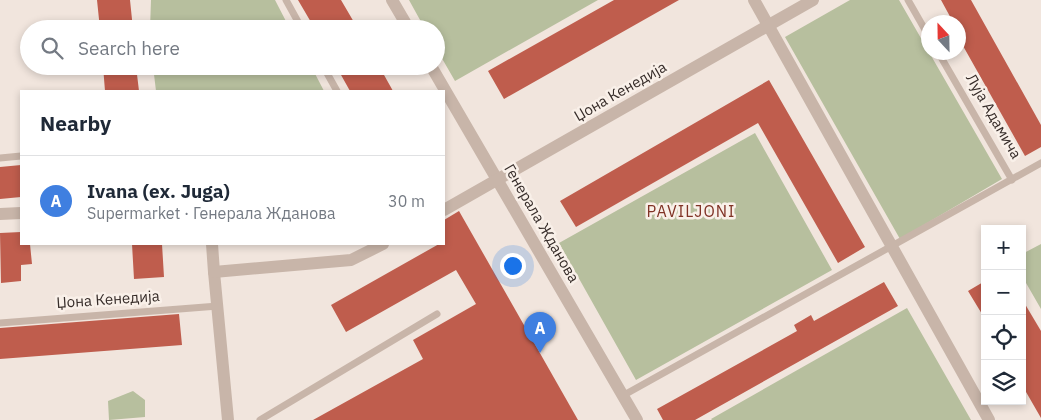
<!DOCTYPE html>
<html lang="en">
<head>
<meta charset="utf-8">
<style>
	body { margin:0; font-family:"IBM Plex Sans",sans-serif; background:#f6f6f7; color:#1f2937 }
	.controls { position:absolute; right:15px; bottom:15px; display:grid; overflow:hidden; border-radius:0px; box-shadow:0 2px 8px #0003 }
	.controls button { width:45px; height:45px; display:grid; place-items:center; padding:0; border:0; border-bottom:1px solid #e0e1e3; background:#fff; color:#1f2937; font:25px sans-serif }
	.compass { position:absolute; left:921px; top:15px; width:45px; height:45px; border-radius:50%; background:#fff; box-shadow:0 2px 8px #0003; rotate:338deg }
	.you { position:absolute; left:512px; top:265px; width:18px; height:18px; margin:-12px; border:4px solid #fff; border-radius:50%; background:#1a73e8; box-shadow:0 0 0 8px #1a73e833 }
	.badge { display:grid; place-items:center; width:32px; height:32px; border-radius:50%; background:#0f766e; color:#fff; font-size:16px; font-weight:700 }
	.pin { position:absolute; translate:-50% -41px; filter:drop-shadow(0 1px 2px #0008) }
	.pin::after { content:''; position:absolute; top:26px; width:18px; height:15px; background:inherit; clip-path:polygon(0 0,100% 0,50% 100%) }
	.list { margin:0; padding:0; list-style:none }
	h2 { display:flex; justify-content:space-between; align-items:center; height:65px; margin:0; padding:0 20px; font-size:21px }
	h2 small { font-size:16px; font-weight:400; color:#747a83 }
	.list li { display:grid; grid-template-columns:32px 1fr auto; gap:15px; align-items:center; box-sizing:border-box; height:90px; padding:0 20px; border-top:1px solid #e0e1e3 }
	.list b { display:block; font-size:19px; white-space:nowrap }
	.list p { margin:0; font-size:16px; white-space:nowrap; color:#747a83 }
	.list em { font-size:16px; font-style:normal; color:#747a83 }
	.icon { flex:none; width:28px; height:28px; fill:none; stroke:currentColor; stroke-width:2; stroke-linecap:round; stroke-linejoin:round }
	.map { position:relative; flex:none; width:1041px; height:420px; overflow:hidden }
	.search { position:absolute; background:#fff; box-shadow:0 2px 8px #0003; left:20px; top:20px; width:425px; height:55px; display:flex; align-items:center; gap:12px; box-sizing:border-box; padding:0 18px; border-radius:28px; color:#747a83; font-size:19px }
	.panel { position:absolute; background:#fff; box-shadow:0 2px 8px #0003; left:20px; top:90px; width:425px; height:155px; border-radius:0px }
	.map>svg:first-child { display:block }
	.green { fill:#b7bf9e }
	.building { fill:#bf5d4d }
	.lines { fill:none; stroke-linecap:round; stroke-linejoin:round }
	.service { stroke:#c8b5a9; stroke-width:7 }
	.minor { stroke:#c8b5a9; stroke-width:12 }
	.tertiary { stroke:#c8b5a9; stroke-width:12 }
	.labels { text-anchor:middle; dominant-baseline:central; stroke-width:5; stroke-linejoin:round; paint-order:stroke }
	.street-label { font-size:15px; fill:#362c29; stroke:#f9f0e9 }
	.neighbourhood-label { font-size:16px; letter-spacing:1px; fill:#803326; stroke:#f9f0e9 }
</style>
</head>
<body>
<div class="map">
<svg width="1041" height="420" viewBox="0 0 1041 420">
	<rect width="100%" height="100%" fill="#f1e5dd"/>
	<path class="green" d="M 151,0 L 275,0 L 290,29 L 150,29 Z
		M 409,0 L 598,0 L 455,81 L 436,48 L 436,29 L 425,29 Z
		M 850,0 L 899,0 L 1002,179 L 900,239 L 785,37 Z
		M 153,66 L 311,66 L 324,91 L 156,91 Z
		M 755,133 L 832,270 L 636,380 L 559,243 Z
		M 1041,244 L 1041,309 L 1022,276 L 1022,254 Z
		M 907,308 L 971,420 L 712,420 L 711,419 Z
		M 133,391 L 145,400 L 145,417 L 109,420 L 108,401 Z"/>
	<path class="building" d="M 97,0 L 130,0 L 133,29 L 100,29 Z
		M 298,0 L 341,0 L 358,29 L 315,29 Z
		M 614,0 L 679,0 L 504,99 L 488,71 Z
		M 941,0 L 971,0 L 1041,125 L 1041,147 L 1025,156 L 958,37 L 958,22 L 953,22 Z
		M 103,66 L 136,66 L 139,91 L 105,91 Z
		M 336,66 L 379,66 L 393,91 L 350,91 Z
		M 769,80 L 865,247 L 838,263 L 758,123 L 576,227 L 560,201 Z
		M 21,165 L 21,197 L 0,199 L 0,167 Z
		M 459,211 L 578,420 L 313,420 L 423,359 L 413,340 L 476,304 L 456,270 L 346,332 L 331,305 L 439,244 L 444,244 L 444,220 Z
		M 21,232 L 21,244 L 30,244 L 32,264 L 21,265 L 21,281 L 1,283 L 0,233 Z
		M 132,244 L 162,244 L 164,277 L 134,279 Z
		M 985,281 L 985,319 L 968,291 Z
		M 884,282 L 898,306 L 695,420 L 663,420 L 657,409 L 797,331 L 794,325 L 811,315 L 814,321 Z
		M 1022,299 L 1041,331 L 1041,418 L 1022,385 Z
		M 179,314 L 182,345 L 0,359 L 0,328 Z"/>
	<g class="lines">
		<path class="service" d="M 286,0 L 302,29
			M 908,0 L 928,35
			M 938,52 L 1012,180
			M 323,66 L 337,91
			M 0,158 L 21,156
			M 0,323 L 218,306
			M 624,395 L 1041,163
			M 260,420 L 437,314"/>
		<path class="minor" d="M 392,0 L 409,29
			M 754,0 L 989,420
			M 431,66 L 637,420
			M 214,272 L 228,420"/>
		<path class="tertiary" d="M 444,210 L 813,0
			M 0,214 L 21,213
			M 212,244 L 214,272 L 351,260 L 383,244"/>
	</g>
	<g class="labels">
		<g class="street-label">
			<text transform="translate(620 91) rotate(-30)">Џона Кенедија</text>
			<text transform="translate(994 116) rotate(60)">Луја Адамича</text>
			<text transform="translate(542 223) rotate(60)">Генерала Жданова</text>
			<text transform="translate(108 299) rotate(-4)">Џона Кенедија</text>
		</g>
		<g class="neighbourhood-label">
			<text x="691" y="211">PAVILJONI</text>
		</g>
	</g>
</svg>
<div class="controls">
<button>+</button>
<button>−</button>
<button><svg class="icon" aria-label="locate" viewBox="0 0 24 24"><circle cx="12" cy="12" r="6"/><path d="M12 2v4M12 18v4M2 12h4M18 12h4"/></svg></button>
<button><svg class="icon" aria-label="layers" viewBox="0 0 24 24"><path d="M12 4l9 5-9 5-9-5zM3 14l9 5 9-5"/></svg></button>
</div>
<svg class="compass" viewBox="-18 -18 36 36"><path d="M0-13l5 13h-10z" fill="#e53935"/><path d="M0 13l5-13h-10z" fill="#747a83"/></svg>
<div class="you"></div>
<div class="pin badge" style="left:540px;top:353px;background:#3f7fe0">A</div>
<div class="search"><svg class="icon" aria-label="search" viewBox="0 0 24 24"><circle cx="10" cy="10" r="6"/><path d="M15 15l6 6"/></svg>Search here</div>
<section class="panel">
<h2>Nearby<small></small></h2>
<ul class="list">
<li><span class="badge" style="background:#3f7fe0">A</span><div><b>Ivana (ex. Juga)</b><p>Supermarket · Генерала Жданова</p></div><em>30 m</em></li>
</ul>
</section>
</div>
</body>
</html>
